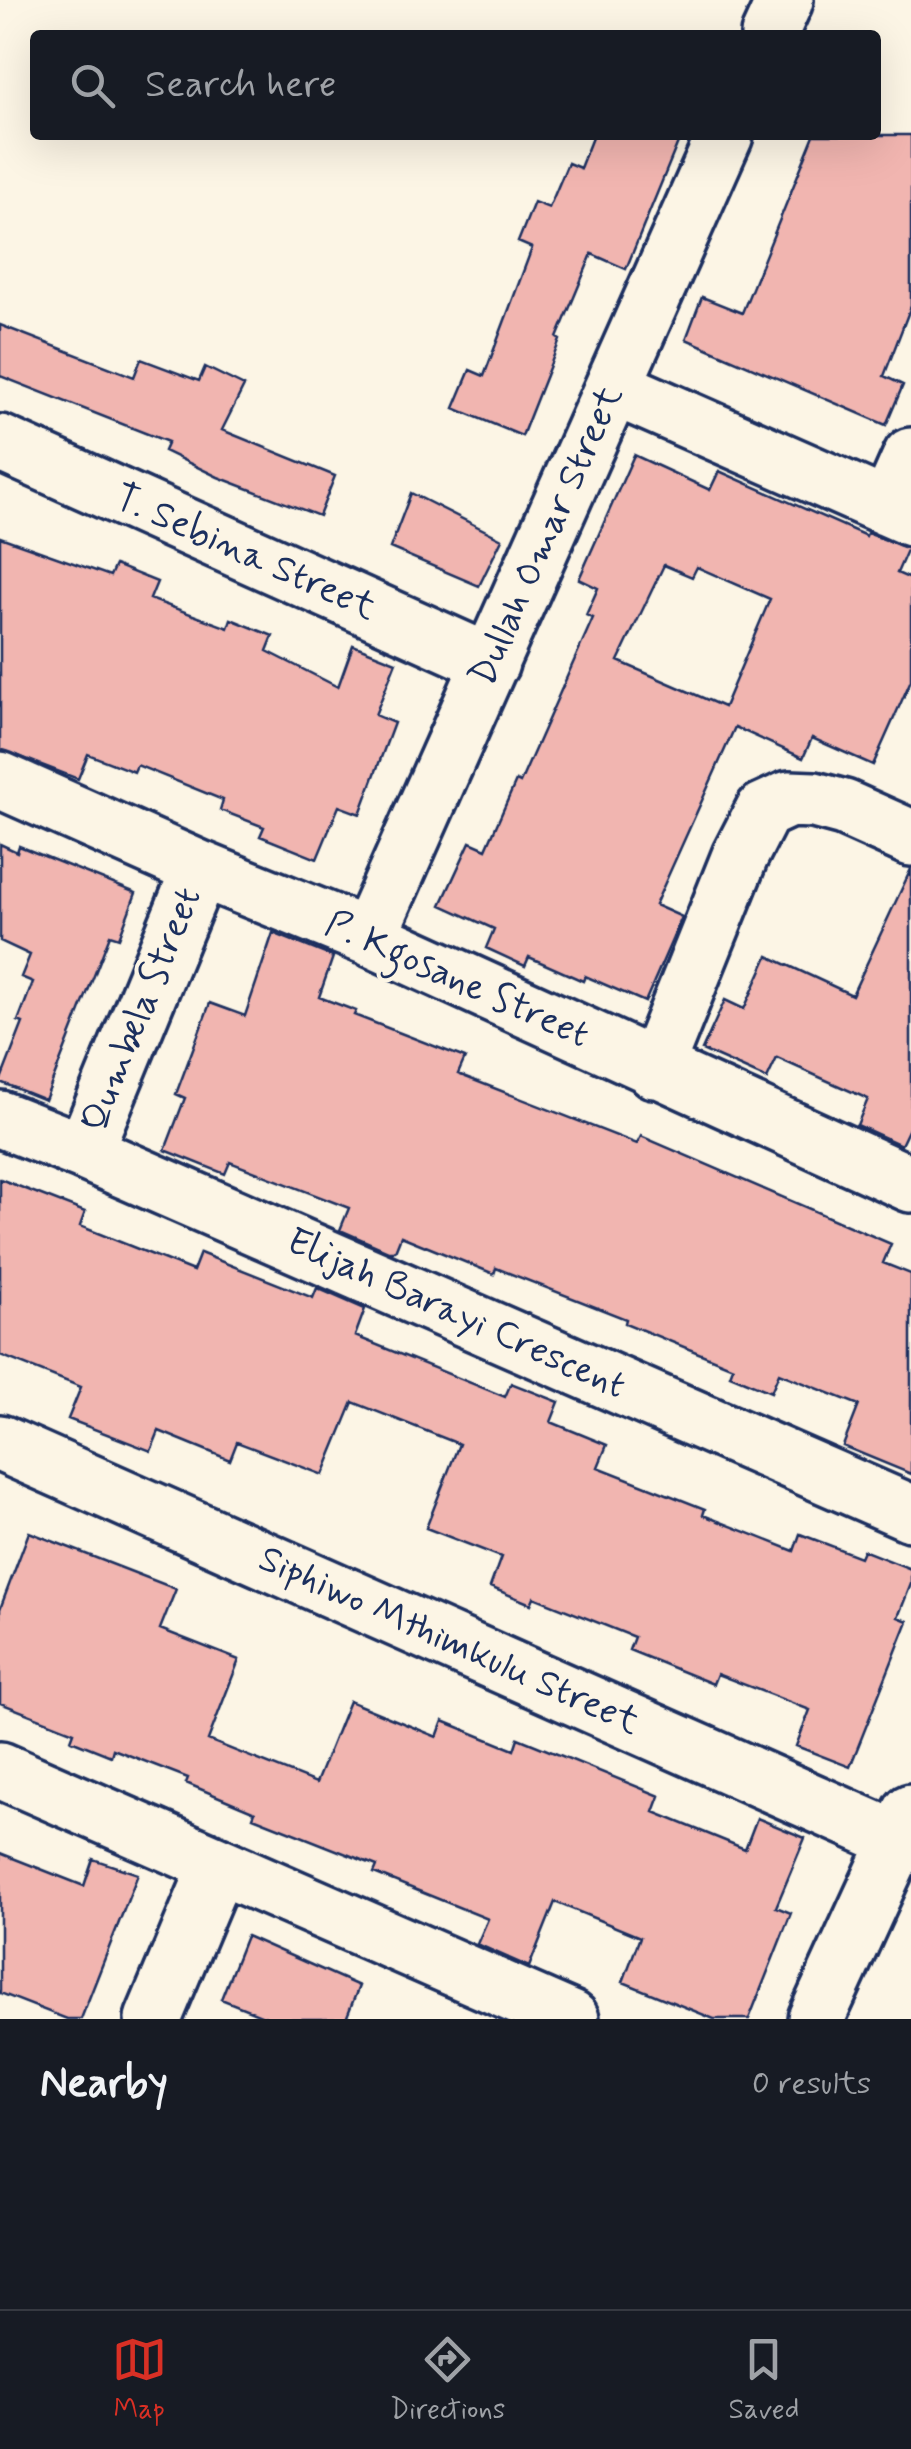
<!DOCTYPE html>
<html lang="en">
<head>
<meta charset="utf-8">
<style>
	body { margin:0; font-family:Mynerve,sans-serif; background:#20242c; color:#f1f3f6 }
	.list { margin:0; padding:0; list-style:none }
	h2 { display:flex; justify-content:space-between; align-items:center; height:130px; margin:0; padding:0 40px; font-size:42px }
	h2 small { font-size:32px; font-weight:400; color:#9ea1a6 }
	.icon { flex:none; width:55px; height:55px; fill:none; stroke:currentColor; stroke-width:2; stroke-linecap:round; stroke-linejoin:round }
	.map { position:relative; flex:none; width:911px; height:2019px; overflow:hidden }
	.search { position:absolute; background:#171b24; box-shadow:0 10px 40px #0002; left:30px; right:30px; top:30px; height:110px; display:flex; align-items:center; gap:25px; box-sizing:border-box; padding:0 35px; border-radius:10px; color:#9ea1a6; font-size:38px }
	.sheet { height:290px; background:#171b24 }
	nav { display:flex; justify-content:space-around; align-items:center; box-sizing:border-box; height:140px; border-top:2px solid #363941; background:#171b24; font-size:28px; color:#9ea1a6 }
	nav a { display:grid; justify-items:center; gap:5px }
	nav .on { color:#d93025 }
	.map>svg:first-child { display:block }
	.building { fill:#f1b5b0; stroke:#1b2f5e; stroke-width:2.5; fill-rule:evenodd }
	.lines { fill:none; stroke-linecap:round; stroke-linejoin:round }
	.street-casing { stroke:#1b2f5e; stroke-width:62 }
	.street { stroke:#fcf5e5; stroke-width:55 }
	.labels { text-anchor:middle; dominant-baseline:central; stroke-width:8; stroke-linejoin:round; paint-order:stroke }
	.street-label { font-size:38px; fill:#1b2f5e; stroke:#fcf5e5 }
</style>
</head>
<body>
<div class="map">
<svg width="911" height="2019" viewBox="0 0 911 2019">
	<rect width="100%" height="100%" fill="#fcf5e5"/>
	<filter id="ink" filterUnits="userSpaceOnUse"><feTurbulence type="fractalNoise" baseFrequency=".01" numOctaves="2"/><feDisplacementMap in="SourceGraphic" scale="20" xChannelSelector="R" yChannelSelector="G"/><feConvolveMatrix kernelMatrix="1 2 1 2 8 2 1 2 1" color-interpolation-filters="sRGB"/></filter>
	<g filter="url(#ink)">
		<path class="building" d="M 593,135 L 681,135 L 626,269 L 592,254 L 557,338 L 560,340 L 522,436 L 454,408 L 470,370 L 484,376 L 532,248 L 518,242 L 534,202 L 549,208 L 568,163 L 580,168 Z
			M 814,135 L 911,135 L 911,306 L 884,376 L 903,385 L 886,425 L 686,339 L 702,297 L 742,313 Z
			M 0,325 L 134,377 L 141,359 L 199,381 L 205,367 L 244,386 L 222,430 L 335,476 L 319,516 L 218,477 L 164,451 L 168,442 L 0,376 Z
			M 634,455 L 710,490 L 719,471 L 866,536 L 867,533 L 908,548 L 897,573 L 911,579 L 911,680 L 873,765 L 812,738 L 803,758 L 735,727 L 655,905 L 682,917 L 645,1002 L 585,976 L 583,981 L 529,957 L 525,966 L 486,948 L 494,929 L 441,905 L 470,842 L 486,849 L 516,781 L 520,783 L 593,618 L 586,615 L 598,588 L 579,579 ZM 664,565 L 692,577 L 697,567 L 770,599 L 724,707 L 618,661 Z
			M 411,493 L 502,539 L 479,586 L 390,548 Z
			M 0,537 L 110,576 L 115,565 L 157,582 L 150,599 L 228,628 L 231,619 L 273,636 L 267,651 L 338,687 L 353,645 L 396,662 L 375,715 L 394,723 L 360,814 L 339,806 L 317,859 L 260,836 L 264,827 L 220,810 L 223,800 L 137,765 L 134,772 L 88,754 L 78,779 L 0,749 Z
			M 0,844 L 17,852 L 19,846 L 136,893 L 119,938 L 110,935 L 45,1100 L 0,1082 L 23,1023 L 18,1021 L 33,982 L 21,977 L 30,955 L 0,941 Z
			M 911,869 L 911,1124 L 901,1145 L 857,1125 L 868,1099 L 777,1058 L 767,1079 L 702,1050 L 725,1000 L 744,1009 L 768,956 L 852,995 Z
			M 273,933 L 333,957 L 319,997 L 356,1011 L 354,1015 L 465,1058 L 458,1074 L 637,1144 L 641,1136 L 891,1244 L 883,1263 L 911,1274 L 911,1474 L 843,1446 L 859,1405 L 779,1373 L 771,1392 L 730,1375 L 733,1367 L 625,1323 L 626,1319 L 496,1268 L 494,1274 L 401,1236 L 395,1251 L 388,1251 L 340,1230 L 349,1208 L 230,1162 L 225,1174 L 165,1150 L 185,1098 L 176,1094 L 210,1003 L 245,1016 Z
			M 0,1179 L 85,1212 L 80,1226 L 193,1271 L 200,1253 L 313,1298 L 317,1288 L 365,1309 L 355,1336 L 505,1397 L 511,1383 L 559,1402 L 551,1422 L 607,1445 L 598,1467 L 705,1509 L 703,1515 L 794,1551 L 800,1534 L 860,1557 L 863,1550 L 911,1569 L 911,1584 L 898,1617 L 908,1621 L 850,1767 L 796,1746 L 810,1710 L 717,1674 L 713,1684 L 629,1650 L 634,1637 L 534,1597 L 531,1604 L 490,1587 L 501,1557 L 426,1528 L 459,1444 L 353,1402 L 323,1475 L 237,1442 L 230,1460 L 159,1431 L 151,1451 L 68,1419 L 81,1387 L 0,1355 Z
			M 29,1532 L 176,1589 L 160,1629 L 239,1660 L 208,1740 L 316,1783 L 349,1701 L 437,1737 L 443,1721 L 514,1750 L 518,1738 L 660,1796 L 654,1812 L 745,1849 L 757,1818 L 805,1838 L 776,1907 L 791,1913 L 749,2019 L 714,2019 L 623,1982 L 640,1937 L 555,1902 L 529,1967 L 477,1944 L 488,1919 L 374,1873 L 377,1866 L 253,1817 L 255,1812 L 186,1783 L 188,1778 L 113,1749 L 111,1756 L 71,1740 L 74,1732 L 0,1703 L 0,1609 Z
			M 0,1853 L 84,1886 L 93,1859 L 138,1874 L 81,2019 L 67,2019 L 0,1993 Z
			M 246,1936 L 359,1986 L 346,2019 L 271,2019 L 221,1999 Z"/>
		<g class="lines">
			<g class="street-casing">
				<path id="street" d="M 769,35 L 785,0
					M 613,387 L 911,518
					M 0,443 L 491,663
					M 888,508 L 911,456
					M 0,780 L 200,869 L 368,937 L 911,1184
					M 368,937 L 725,135
					M 654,1070 L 740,856 L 763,811 L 789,799 L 814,800 L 844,808 L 911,838
					M 0,1119 L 84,1152 L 911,1513
					M 84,1152 L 200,869
					M 0,1443 L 898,1840
					M 0,1770 L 571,2019
					M 153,2019 L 217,1867
					M 816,2019 L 911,1812"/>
			</g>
			<use href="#street" class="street"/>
		</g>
	</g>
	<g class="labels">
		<g class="street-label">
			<text transform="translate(547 536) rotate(-66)">Dullah Omar Street</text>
			<text transform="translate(245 553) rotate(24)">T. Sebina Street</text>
			<text transform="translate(457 980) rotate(24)">P. Kgosane Street</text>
			<text transform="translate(142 1010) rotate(-68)">Qumbela Street</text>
			<text transform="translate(456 1314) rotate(24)">Elijah Barayi Crescent</text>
			<text transform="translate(449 1641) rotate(24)">Siphiwo Mthimkulu Street</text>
		</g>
	</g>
</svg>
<div class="search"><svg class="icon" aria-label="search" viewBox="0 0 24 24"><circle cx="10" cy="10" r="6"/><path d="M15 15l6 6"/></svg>Search here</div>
</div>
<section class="sheet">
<h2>Nearby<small>0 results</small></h2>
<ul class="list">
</ul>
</section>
<nav>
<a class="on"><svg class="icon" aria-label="map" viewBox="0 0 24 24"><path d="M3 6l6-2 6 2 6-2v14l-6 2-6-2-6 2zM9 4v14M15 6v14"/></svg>Map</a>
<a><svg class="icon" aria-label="directions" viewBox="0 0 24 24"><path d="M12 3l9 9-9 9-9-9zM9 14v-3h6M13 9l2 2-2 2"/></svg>Directions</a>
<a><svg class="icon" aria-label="saved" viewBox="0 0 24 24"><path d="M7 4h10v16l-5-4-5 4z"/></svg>Saved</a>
</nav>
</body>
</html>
